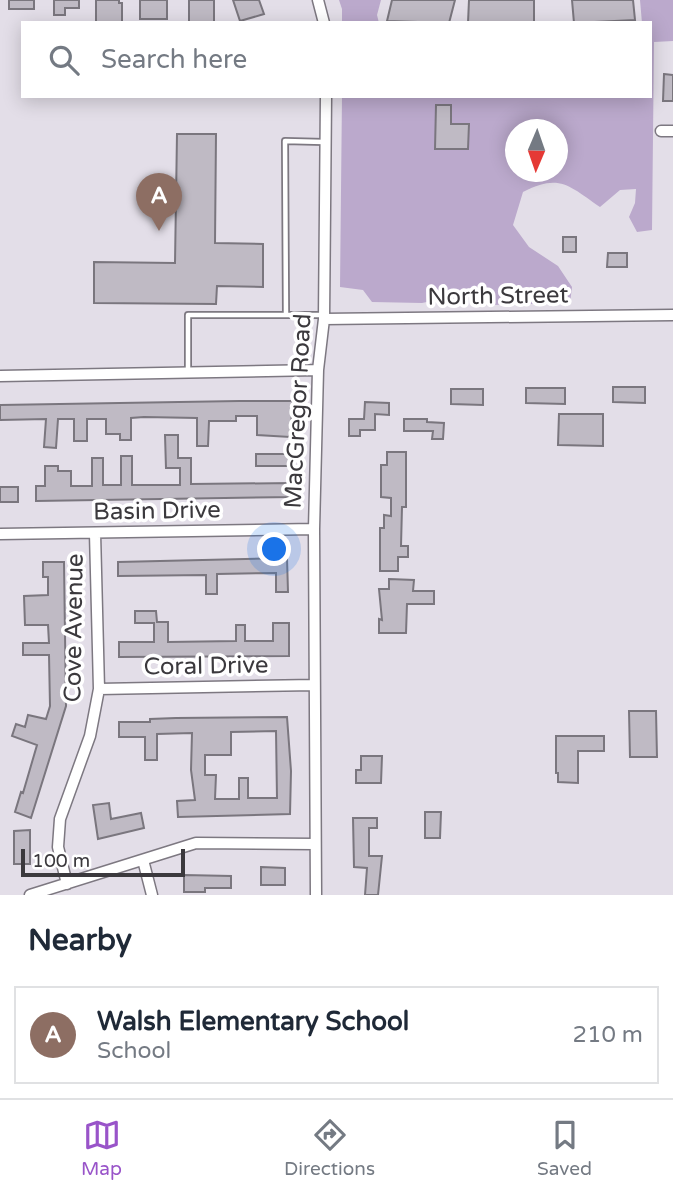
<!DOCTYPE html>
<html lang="en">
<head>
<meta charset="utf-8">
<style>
	body { margin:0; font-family:"Varela Round",sans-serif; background:#f2f2f3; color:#1f2937 }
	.compass { position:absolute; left:505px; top:119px; width:63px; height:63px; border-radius:50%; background:#fff; box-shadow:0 4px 18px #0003; rotate:182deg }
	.scale { position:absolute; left:21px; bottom:18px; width:164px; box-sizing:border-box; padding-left:7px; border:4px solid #3b393d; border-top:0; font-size:19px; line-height:24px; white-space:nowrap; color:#3b393d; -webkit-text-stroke:5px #fff; paint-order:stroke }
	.you { position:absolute; left:275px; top:550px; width:24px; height:24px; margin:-18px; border:5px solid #fff; border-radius:50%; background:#1a73e8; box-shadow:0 0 0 10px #1a73e833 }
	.badge { display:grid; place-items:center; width:46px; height:46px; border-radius:50%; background:#9954c9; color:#fff; font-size:23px; font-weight:700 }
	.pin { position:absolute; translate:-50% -58px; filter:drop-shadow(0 2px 4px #0008) }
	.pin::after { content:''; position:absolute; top:37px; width:24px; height:21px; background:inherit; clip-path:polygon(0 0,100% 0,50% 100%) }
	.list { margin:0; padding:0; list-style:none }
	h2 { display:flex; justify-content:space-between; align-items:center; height:91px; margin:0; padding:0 28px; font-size:30px }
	h2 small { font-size:23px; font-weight:400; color:#747a83 }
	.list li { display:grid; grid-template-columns:46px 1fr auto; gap:21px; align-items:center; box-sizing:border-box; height:98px; margin:0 14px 14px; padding:0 14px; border:2px solid #e0e1e3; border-radius:0px }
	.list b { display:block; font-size:26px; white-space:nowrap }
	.list p { margin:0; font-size:23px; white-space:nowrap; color:#747a83 }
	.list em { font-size:23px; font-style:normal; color:#747a83 }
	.icon { flex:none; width:38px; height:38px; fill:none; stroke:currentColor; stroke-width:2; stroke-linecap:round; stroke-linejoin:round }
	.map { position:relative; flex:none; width:673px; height:895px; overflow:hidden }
	.search { position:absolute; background:#fff; box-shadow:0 4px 18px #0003; left:21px; right:21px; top:21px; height:77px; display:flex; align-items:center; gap:18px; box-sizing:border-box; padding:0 24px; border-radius:0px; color:#747a83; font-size:26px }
	.sheet { height:203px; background:#fff }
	nav { display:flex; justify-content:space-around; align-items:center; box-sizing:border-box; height:98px; border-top:2px solid #e0e1e3; background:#fff; font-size:19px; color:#747a83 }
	nav a { display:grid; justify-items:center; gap:4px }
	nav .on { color:#9954c9 }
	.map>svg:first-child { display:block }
	.green { fill:#bba9cc; fill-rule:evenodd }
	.building { fill:#bfbac4; stroke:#7a767e; stroke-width:2; fill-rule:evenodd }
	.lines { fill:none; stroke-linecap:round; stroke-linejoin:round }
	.lane-casing { stroke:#7d7881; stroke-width:8 }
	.street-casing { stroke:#7d7881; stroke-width:13 }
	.lane { stroke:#fff; stroke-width:4.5 }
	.street { stroke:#fff; stroke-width:10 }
	.labels { text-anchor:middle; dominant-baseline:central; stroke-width:7; stroke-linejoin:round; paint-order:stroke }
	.street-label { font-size:24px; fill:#3b393d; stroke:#fff }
</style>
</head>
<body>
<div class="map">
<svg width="673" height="895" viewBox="0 0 673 895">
	<rect width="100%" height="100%" fill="#e3dee8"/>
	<path class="green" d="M 339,0 L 381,0 L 377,15 L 379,23 L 342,23 L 342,9 Z
		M 640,0 L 673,0 L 673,41 L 654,42 L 652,230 L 637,232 L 629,217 L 635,203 L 636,189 L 620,190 L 600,207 C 569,186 560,173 523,192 L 513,225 L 529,247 L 558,266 L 572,287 L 570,303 L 490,305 L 469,293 L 422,303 L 372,302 L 363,290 L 340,287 L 342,96 L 650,96 L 650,23 L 642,23 ZM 516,130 L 558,130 L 558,172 L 516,172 Z"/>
	<path class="building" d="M 9,0 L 34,0 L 34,9 L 9,9 Z
		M 54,0 L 79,0 L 79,8 L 65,8 L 65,15 L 54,15 Z
		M 96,0 L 119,0 L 119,3 L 122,3 L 122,23 L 96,22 Z
		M 140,0 L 167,0 L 167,19 L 140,19 Z
		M 189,0 L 214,0 L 214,23 L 189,23 Z
		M 233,0 L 259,0 L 264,14 L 240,21 Z
		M 392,0 L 455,0 L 449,23 L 387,21 Z
		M 469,0 L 534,0 L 534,23 L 468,23 Z
		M 572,0 L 633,0 L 635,20 L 574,23 Z
		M 664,74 L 673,75 L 673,101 L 663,101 Z
		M 436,105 L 451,105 L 451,124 L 469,124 L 468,149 L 435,149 Z
		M 177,134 L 216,134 L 215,243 L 263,244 L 263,287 L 217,286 L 216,304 L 94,303 L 94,262 L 175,263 Z
		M 563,237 L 576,237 L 576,252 L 563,252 Z
		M 608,253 L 627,253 L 627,267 L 607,267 Z
		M 613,387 L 645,387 L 645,403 L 613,402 Z
		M 526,388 L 565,388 L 565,404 L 526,403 Z
		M 451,389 L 483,389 L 483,405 L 451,404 Z
		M 239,401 L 293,401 L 290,437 L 257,435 L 257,416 L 236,416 L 236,421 L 209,421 L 208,446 L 197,446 L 197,418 L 144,417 L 131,418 L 131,440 L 120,440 L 120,434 L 106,434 L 106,419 L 87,419 L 87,441 L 74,441 L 74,419 L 58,419 L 56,448 L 44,447 L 46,419 L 0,420 L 0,405 Z
		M 365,402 L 389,403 L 389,415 L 375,414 L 375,430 L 360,430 L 360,436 L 349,436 L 349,419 L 364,419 Z
		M 559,414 L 603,414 L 603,446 L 558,445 Z
		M 404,419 L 427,419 L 427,422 L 444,423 L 443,439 L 432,439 L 433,431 L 404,431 Z
		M 165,435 L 178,435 L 178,458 L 191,458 L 191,484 L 293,483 L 294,497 L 36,501 L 36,486 L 45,486 L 45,466 L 58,466 L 58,471 L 71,471 L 71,486 L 92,486 L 92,458 L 103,458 L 103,485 L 121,485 L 121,456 L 132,456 L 132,485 L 180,485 L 180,468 L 166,468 Z
		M 387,452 L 406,452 L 406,507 L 402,507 L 401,546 L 408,546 L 408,557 L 398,557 L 398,571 L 380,571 L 380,528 L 384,528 L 384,515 L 391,516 L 391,498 L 381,497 L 381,465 L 387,465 Z
		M 256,454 L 293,454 L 293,466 L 256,466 Z
		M 0,487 L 18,487 L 18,502 L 0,502 Z
		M 287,558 L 288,592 L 276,592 L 276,573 L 217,574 L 217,594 L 206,594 L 206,575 L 118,576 L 118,562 Z
		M 43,562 L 64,562 L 66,706 L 31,818 L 15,812 L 21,792 L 23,793 L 37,745 L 12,736 L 16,724 L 25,727 L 28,715 L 46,719 L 50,706 L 49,655 L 23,655 L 23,643 L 49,643 L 48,625 L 25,625 L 24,596 L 48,595 L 48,577 L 43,577 Z
		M 389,579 L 414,580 L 413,591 L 434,591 L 434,604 L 407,604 L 406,633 L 379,633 L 379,619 L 382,620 L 379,589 L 389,589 Z
		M 135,611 L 156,611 L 157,622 L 168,622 L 168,642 L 236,641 L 236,625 L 245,625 L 245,641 L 273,641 L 273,623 L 289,623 L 289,656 L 119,657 L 119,642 L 154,642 L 154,623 L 135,623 Z
		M 629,711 L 656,711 L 657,757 L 630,757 Z
		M 287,717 L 291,771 L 290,814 L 178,817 L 177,801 L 195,800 L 191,770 L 192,733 L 157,734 L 157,760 L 145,760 L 145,737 L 119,737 L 119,722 L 150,722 L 150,719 L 176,718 ZM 276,731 L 277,798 L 248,798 L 248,778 L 239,778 L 239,799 L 215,799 L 216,775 L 205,775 L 205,755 L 231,755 L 231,732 Z
		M 556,736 L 604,736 L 604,751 L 578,751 L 578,783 L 558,782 L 558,773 L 556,773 Z
		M 361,756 L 382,756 L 381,783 L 356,783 L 356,770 L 361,770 Z
		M 109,803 L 111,819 L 141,813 L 144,828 L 98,839 L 93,805 Z
		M 425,812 L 441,812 L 440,838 L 425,838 Z
		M 353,818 L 377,818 L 377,828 L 369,828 L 369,856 L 382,856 L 378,895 L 365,895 L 367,868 L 354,867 Z
		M 30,830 L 30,864 L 14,864 L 14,831 Z
		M 261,867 L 285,868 L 285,885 L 261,885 Z
		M 184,875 L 231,876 L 231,888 L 205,888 L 205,892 L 184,892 Z"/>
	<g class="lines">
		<g class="lane-casing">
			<path id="lane" d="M 323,315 L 286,315 L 285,141 L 324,142
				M 188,371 L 188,315 L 286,315"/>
		</g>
		<g class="street-casing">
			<path id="street" d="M 318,0 L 324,23
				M 661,131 L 673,131
				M 324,319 L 673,315
				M 0,376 L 318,370
				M 0,534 L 314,529
				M 99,689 L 314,685
				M 143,860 L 152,895
				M 67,884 L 58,847 L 60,819 L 90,736 L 99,689 L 95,533
				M 30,895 L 196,843 L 315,844
				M 316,895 L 314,529 L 318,370 L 324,319 L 326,96"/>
		</g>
		<use href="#lane" class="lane"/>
		<use href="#street" class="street"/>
	</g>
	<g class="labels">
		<g class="street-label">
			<text transform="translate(498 296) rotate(-1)">North Street</text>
			<text transform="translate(298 411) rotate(-87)">MacGregor Road</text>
			<text transform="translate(157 511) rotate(-1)">Basin Drive</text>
			<text transform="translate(74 628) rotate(-89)">Cove Avenue</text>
			<text transform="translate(206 666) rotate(-1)">Coral Drive</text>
		</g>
	</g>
</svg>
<svg class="compass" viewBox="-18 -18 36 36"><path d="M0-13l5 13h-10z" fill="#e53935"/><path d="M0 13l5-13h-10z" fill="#747a83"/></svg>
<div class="scale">100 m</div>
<div class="you"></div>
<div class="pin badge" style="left:159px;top:231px;background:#8d6e63">A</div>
<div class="search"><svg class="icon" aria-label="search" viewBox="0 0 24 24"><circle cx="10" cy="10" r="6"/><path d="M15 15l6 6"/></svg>Search here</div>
</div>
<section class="sheet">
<h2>Nearby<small></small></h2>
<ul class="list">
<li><span class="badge" style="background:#8d6e63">A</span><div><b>Walsh Elementary School</b><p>School</p></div><em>210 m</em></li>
</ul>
</section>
<nav>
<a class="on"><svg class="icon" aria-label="map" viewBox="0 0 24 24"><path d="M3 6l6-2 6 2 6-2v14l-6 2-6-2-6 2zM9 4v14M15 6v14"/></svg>Map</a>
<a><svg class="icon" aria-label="directions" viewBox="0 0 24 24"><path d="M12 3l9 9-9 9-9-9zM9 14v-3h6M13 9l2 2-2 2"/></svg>Directions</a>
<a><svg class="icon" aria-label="saved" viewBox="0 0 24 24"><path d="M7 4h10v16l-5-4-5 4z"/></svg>Saved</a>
</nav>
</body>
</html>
